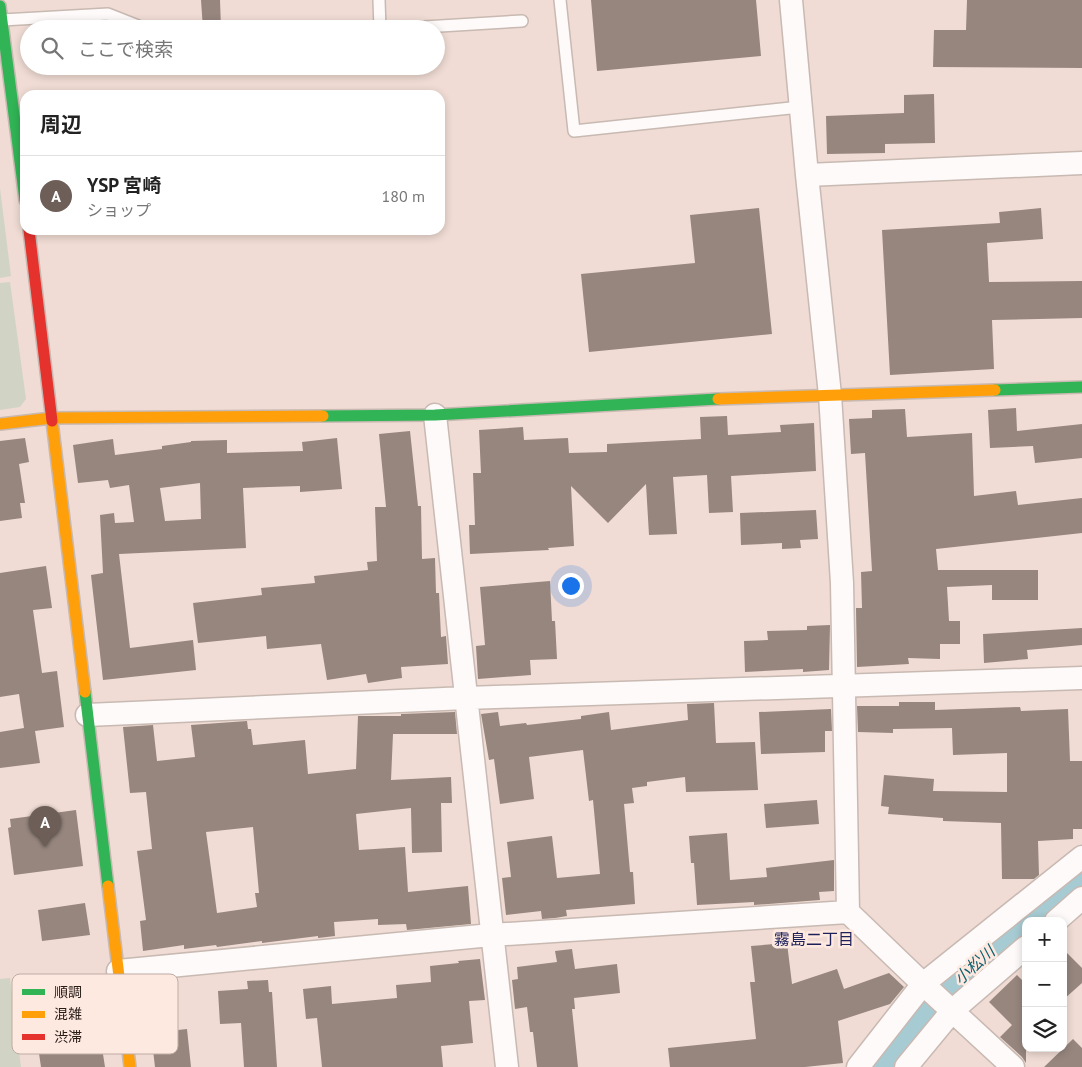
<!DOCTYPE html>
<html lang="ja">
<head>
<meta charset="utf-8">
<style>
	body { margin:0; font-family:"PT Sans","Noto Sans JP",sans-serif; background:#f2f2f2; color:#222 }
	.controls { position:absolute; right:15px; bottom:15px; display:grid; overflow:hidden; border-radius:10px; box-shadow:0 2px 8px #0003 }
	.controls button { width:45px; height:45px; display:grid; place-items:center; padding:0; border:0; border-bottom:1px solid #e0e0e0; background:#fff; color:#222; font:25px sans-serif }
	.you { position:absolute; left:570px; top:585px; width:18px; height:18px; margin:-12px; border:4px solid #fff; border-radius:50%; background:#1a73e8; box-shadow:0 0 0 8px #1a73e833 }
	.badge { display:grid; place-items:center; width:32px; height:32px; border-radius:50%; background:#6d5f58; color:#fff; font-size:16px; font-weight:700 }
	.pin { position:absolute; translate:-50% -41px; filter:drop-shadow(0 1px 2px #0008) }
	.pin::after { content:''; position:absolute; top:26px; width:18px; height:15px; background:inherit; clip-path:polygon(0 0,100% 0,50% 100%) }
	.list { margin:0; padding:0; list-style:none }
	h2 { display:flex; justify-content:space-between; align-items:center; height:65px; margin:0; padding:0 20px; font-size:21px }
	h2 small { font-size:16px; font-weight:400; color:#767676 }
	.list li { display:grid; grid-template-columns:32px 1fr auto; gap:15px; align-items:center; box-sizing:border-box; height:80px; padding:0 20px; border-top:1px solid #e0e0e0 }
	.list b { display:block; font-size:19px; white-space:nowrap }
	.list p { margin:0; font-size:16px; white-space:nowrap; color:#767676 }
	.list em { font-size:16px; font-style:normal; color:#767676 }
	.icon { flex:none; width:28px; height:28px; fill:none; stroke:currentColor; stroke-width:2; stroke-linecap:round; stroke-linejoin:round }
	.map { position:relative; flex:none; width:1082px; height:1067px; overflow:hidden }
	.search { position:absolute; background:#fff; box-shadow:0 2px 8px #0003; left:20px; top:20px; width:425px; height:55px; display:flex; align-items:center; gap:12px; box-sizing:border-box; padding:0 18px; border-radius:28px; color:#767676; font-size:19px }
	.panel { position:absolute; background:#fff; box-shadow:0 2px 8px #0003; left:20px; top:90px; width:425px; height:145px; border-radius:15px }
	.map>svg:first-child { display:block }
	.green { fill:#d1d4c4 }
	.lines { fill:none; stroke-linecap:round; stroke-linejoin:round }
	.river { stroke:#a7cbd3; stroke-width:40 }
	.building { fill:#96867e; fill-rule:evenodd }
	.lane-casing { stroke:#c8b9b2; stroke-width:14 }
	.street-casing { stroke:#c8b9b2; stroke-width:25 }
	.fast-casing { stroke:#c8b9b2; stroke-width:14 }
	.slow-casing { stroke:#c8b9b2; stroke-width:14 }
	.jam-casing { stroke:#c8b9b2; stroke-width:14 }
	.lane { stroke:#fdfaf9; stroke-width:11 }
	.street { stroke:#fdfaf9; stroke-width:22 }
	.fast { stroke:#30b455; stroke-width:11 }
	.slow { stroke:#ff9f0a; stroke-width:11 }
	.jam { stroke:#e5322d; stroke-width:11 }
	.labels { text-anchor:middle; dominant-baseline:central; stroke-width:5; stroke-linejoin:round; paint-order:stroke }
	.neighbourhood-label { font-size:16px; fill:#1d2059; stroke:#fee9e0 }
	.water-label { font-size:16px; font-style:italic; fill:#0e606f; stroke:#fee9e0 }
	.key { fill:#fee9e0; stroke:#beaba3; stroke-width:1 }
	.key-label { font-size:14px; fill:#271b16 }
</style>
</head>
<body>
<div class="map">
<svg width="1082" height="1067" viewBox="0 0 1082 1067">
	<rect width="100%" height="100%" fill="#f0dcd4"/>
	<path class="green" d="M 0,188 L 11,276 L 0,278 Z
		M 10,282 L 26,399 L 20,407 L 0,410 L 0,283 Z
		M 10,978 L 21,1067 L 0,1067 L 0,979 Z"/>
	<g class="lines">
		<path class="river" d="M 876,1067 L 897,1038 L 967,970 L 1082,872"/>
	</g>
	<path class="building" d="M 201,0 L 220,0 L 221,29 L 203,29 Z
		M 591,0 L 756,0 L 761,56 L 597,71 Z
		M 967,0 L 1082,0 L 1082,68 L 933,67 L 934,30 L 966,30 Z
		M 934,94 L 935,143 L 885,144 L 885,153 L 827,154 L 826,116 L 904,113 L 904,95 Z
		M 759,208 L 772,334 L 589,352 L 581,274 L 695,263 L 690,215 Z
		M 1041,208 L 1043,239 L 987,243 L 989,282 L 1082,281 L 1082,318 L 992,320 L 994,369 L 890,375 L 882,230 L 1000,223 L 999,212 Z
		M 1016,408 L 1017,431 L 1082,424 L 1082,458 L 1035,463 L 1033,446 L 990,448 L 988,410 Z
		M 905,409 L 907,437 L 972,433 L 974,496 L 1016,491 L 1018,505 L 1082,498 L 1082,533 L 936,549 L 938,570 L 1038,570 L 1038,600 L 992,600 L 992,585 L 947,587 L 949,621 L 960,621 L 960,644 L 940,644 L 940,659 L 908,658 L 909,664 L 857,667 L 856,608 L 862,608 L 861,572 L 872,571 L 865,453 L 851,454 L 849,419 L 872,418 L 872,410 Z
		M 727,416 L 728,435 L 781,432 L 780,425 L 814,423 L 816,471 L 731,476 L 733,512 L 709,513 L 707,475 L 673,477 L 677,534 L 649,535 L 646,484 L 608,523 L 571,486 L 574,546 L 548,548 L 549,550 L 470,554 L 469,525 L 475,525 L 473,473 L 481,473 L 479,430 L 523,427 L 524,440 L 568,438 L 569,453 L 607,452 L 607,444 L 701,439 L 700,417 Z
		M 410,431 L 418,506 L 421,506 L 422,559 L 435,558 L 436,593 L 439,593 L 441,637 L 446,636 L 448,664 L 401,667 L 402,678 L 368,683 L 366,674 L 327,680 L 321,644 L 267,649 L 266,636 L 198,643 L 193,603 L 262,595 L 261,588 L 315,583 L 314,576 L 368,570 L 367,562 L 377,561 L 375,507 L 386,507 L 379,434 Z
		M 25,438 L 29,462 L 19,464 L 25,503 L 20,503 L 22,518 L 0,521 L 0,441 Z
		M 337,438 L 342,489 L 300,492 L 300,486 L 243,488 L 246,548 L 119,554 L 130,648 L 193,640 L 196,670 L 103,680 L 91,575 L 103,573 L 100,515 L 114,513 L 115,523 L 134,522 L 129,485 L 110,488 L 108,480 L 78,483 L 73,445 L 113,439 L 115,455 L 162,449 L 162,446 L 191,442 L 191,441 L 227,440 L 227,453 L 303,451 L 302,442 ZM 200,483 L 201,519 L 165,521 L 160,488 Z
		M 816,510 L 818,539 L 800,540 L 801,548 L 782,549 L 782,543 L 741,545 L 740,513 Z
		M 46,566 L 52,608 L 33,610 L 42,673 L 57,671 L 64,727 L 35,731 L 40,763 L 0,768 L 0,732 L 24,728 L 19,694 L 0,697 L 0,573 Z
		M 550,581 L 552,621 L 555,621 L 557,659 L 530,660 L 531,675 L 478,679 L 476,646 L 485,645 L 480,587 Z
		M 830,625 L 829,670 L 803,672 L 803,669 L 745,672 L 744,641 L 768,640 L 767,631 L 807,630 L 807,626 Z
		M 1082,628 L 1082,645 L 1027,650 L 1028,659 L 984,663 L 983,634 Z
		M 899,702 L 935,702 L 935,710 L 1020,707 L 1021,711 L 1068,709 L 1070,761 L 1082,761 L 1082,829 L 1073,829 L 1073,839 L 1038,841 L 1039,875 L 1034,879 L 1002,879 L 1001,823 L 943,821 L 943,818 L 888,814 L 889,807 L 881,806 L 884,775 L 934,779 L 933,791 L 1007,792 L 1007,753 L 953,755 L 952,728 L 893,729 L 893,733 L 858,732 L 857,706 L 899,706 Z
		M 714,703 L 716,743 L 755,742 L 758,790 L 686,792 L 685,777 L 647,782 L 647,786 L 632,788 L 634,803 L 624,804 L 630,872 L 633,872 L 635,904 L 566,910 L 567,916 L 555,918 L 542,919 L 541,911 L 506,915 L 502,878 L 511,877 L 507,842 L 552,836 L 557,878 L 600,874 L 593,800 L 589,801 L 583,750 L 529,757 L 534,799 L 500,804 L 494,759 L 489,760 L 481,714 L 498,712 L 500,726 L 526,723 L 527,725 L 581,719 L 581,716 L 609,712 L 611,730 L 688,720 L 687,704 Z
		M 831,709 L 832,731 L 825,731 L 825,752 L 761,754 L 759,712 Z
		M 455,712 L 457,734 L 393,734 L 391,780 L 451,777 L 452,803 L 441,803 L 442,852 L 412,853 L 411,808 L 356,814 L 359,850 L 405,847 L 408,892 L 468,886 L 471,924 L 407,930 L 406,924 L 378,925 L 378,919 L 334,922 L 335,936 L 318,938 L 318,936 L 262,943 L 262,941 L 217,947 L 216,945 L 184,949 L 184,945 L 143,951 L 140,921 L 146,920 L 137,851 L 152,849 L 146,792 L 130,793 L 123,727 L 153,725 L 157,761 L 195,757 L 191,725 L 247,721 L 248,729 L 251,729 L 253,745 L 305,740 L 308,774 L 356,769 L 358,716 L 401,716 L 401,714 ZM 253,827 L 259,893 L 255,893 L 257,907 L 217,913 L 206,832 Z
		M 817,800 L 819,824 L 766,828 L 764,804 Z
		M 76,810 L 83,866 L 14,875 L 8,828 L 11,827 L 10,819 Z
		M 727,833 L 730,880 L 767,877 L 766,868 L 834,860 L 834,891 L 819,892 L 820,900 L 754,905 L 754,902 L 697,905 L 694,863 L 691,863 L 689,836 Z
		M 85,903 L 90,935 L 42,941 L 38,910 Z
		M 787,943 L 792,984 L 837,969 L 844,989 L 889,973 L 904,987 L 890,1004 L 838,1021 L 843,1063 L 805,1067 L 670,1067 L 668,1048 L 756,1039 L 750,982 L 755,982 L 751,946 Z
		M 572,949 L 575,969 L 617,964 L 620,993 L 574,998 L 575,1009 L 572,1009 L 578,1067 L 537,1067 L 533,1032 L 530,1032 L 527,1007 L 515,1009 L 512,980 L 518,979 L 517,967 L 557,962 L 555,951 Z
		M 1063,949 L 1082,968 L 1082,983 L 1063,1000 Z
		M 480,959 L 485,1000 L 469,1001 L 473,1043 L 441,1046 L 443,1067 L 322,1067 L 317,1018 L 306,1019 L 303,989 L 331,986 L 332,1004 L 397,998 L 396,985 L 431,982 L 430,966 L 459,963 L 458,961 Z
		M 1017,975 L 1026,984 L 1026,1063 L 1022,1057 L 1000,1037 L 1012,1025 L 989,1002 Z
		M 78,979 L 86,1037 L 100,1035 L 105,1067 L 41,1067 L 29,985 Z
		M 268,980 L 269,992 L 272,992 L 277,1067 L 244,1067 L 241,1023 L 220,1024 L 218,991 L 248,989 L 247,981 Z
		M 187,1029 L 191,1067 L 155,1067 L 151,1033 Z
		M 1073,1039 L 1082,1048 L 1082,1067 L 1044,1067 Z"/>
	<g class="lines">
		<g class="lane-casing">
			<path id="lane" d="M 379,0 L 380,29
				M 560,0 L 574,131 L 800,107
				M 2,20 L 108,14 L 146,29
				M 391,29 L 522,21"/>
		</g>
		<g class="street-casing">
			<path id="street" d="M 791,0 L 807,175 L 830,395 L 842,583 L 848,912 L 923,984 L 1013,1067
				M 807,175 L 1082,163
				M 435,415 L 507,1067
				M 87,715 L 466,698 L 1082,678
				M 1056,921 L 1082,898
				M 118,971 L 491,935 L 848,912
				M 858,1067 L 923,984 L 1082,857
				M 906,1067 L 953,1010 L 1026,947"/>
		</g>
		<g class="fast-casing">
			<path id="fast" d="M 0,6 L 25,200
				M 995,390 L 1082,387
				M 323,416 L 435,415 L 718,399
				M 85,692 L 108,886"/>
		</g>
		<g class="slow-casing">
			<path id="slow" d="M 718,399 L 995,390
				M 52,421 L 85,692
				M 0,424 L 52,418 L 323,416
				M 108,886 L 130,1067"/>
		</g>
		<g class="jam-casing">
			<path id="jam" d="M 29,230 L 52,421"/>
		</g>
		<use href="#lane" class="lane"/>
		<use href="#street" class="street"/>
		<use href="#fast" class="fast"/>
		<use href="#slow" class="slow"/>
		<use href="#jam" class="jam"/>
	</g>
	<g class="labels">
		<g class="neighbourhood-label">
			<text x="814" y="939">霧島二丁目</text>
		</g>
		<g class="water-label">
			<text transform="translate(974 965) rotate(-42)">小松川</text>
		</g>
	</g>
	<rect x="12" y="974" width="166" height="80" rx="8" class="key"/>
	<rect x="22" y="989" width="23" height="6" fill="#30b455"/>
	<rect x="22" y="1011" width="23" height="7" fill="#ff9f0a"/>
	<rect x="22" y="1034" width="23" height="6" fill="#e5322d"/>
	<g class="key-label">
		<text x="54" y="997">順調</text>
		<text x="54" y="1019">混雑</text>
		<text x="54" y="1042">渋滞</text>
	</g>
</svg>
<div class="controls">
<button>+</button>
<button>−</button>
<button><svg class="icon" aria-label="layers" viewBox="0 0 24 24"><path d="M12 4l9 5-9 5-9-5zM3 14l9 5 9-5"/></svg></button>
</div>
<div class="you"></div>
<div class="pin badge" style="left:45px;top:847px">A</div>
<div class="search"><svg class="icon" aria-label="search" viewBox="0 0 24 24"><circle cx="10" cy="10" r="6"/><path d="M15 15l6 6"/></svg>ここで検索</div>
<section class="panel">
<h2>周辺<small></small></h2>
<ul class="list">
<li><span class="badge">A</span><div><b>YSP 宮崎</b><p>ショップ</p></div><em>180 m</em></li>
</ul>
</section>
</div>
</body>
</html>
